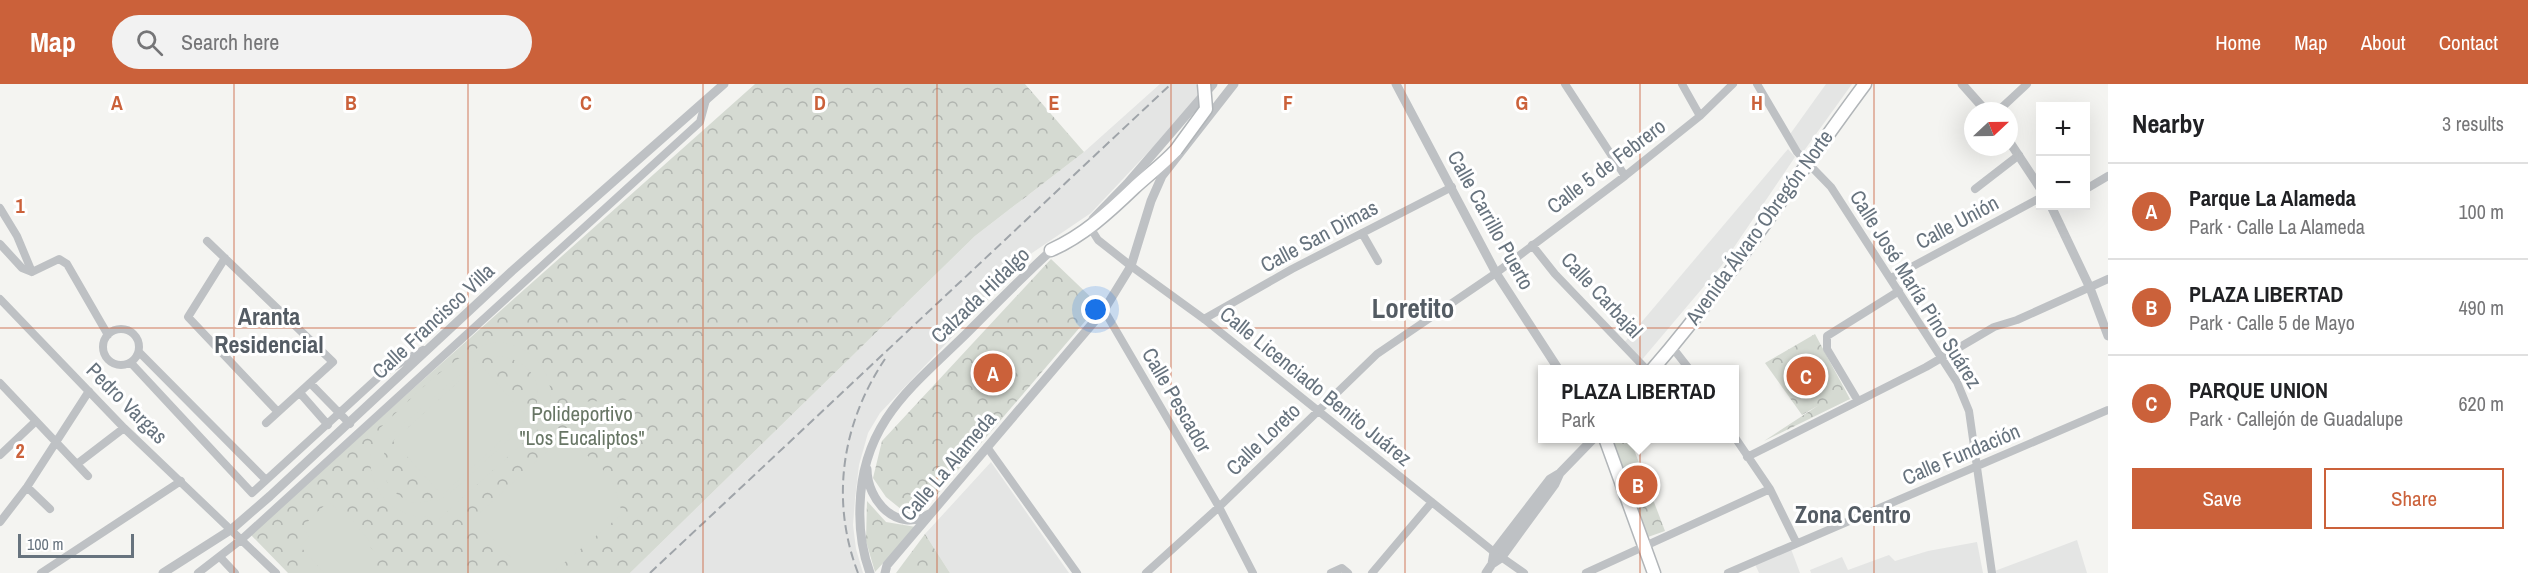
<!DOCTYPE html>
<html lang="en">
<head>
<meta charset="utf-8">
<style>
	body { margin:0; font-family:"Archivo Narrow",sans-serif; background:#f2f2f2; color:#202124 }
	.controls { position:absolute; right:18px; top:18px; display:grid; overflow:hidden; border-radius:0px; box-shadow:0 6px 24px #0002 }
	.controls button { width:54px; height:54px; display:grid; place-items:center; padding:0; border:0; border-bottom:2px solid #e0e0e0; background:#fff; color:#202124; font:30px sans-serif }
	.compass { position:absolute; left:1964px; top:18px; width:54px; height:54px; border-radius:50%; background:#fff; box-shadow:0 6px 24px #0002; rotate:68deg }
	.scale { position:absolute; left:18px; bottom:15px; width:116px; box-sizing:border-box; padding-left:6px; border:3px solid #67737e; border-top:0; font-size:16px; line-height:21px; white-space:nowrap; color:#67737e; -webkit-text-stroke:4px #fff; paint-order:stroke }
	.you { position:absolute; left:1096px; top:226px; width:21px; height:21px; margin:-15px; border:4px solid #fff; border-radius:50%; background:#1a73e8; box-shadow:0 0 0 9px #1a73e833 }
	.badge { display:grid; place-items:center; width:39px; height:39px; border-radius:50%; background:#cb613a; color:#fff; font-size:20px; font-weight:700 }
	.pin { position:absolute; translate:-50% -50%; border:3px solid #fff; box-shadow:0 2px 6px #0006 }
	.popup { position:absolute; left:1538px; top:281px; width:201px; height:78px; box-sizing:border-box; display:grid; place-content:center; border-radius:0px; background:#fff; filter:drop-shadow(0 2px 4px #0005); font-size:20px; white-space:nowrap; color:#757577 }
	.popup b { font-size:22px; color:#202124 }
	.popup::after { content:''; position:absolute; left:50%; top:100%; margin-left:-12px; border:12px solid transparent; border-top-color:#fff }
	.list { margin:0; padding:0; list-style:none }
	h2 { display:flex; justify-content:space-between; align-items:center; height:78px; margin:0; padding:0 24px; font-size:26px }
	h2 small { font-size:20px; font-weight:400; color:#757577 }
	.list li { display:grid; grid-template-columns:39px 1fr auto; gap:18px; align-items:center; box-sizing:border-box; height:96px; padding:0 24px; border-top:2px solid #e0e0e0 }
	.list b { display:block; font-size:22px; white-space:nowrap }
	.list p { margin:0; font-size:20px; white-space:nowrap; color:#757577 }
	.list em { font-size:20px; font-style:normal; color:#757577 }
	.actions { display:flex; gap:12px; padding:18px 24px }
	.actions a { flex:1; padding:14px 0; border:2px solid #cb613a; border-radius:0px; text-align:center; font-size:21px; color:#cb613a }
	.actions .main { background:#cb613a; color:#fff }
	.icon { flex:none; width:33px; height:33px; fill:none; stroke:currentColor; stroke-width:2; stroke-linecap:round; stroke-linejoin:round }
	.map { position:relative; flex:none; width:2108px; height:489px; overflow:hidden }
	header { display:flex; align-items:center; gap:36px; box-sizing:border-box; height:84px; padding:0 30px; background:#cb613a; color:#fff }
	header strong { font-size:28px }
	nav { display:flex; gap:33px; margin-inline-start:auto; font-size:21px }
	.search { width:420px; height:54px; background:#f2f2f2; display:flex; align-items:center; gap:15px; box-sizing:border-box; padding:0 21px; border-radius:33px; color:#757577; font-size:22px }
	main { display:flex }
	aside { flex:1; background:#fff }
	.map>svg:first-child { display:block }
	.built { fill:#e4e5e4 }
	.park { fill:url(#park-crowns) }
	.pitch { fill:#d5dad2; fill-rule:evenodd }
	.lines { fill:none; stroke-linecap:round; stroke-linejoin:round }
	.primary-casing { stroke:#b1b5b8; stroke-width:15 }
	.minor { stroke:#bec1c4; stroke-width:8 }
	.tertiary { stroke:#bec1c4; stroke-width:9 }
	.primary { stroke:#fff; stroke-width:12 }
	.rail { stroke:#9fa4a9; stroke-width:2; stroke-dasharray:9 4.5; stroke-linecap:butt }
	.primary-bridge-casing { stroke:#b1b5b8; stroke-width:15; stroke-linecap:butt }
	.primary-bridge { stroke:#fff; stroke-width:12 }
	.grid { fill:none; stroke:#cb613a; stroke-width:1.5; stroke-opacity:0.55 }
	.labels { text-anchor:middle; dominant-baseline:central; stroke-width:6; stroke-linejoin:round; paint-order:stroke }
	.street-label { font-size:21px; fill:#67737e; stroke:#fff }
	.park-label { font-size:21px; fill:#687665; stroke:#fff }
	.quarter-label { font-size:24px; font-weight:bold; fill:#545c64; stroke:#fff }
	.district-label { font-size:27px; font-weight:bold; fill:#545c64; stroke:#fff }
	.grid-label { font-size:20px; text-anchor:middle; font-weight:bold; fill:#cb613a; stroke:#fff; stroke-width:6; stroke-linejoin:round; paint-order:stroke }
</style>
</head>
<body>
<header>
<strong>Map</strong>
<div class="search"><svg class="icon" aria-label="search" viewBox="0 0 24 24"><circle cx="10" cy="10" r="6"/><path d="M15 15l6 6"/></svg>Search here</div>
<nav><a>Home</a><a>Map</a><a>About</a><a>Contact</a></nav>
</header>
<main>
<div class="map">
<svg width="2108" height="489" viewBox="0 0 2108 489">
	<defs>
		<pattern id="park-crowns" width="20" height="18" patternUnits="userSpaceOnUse" patternTransform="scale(1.5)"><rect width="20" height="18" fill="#d5dad2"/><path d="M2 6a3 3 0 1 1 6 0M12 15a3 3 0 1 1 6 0" fill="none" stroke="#b1b5b0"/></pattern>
	</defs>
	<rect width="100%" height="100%" fill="#f4f4f1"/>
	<path class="built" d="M 1160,0 L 1207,0 L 1153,63 L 1091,129 L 1032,169 L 880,329 L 868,349 L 859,381 L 855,415 L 853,441 L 856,465 L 863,489 L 630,489 L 975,152 L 1084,68 Z
		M 1826,0 L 1852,0 L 1801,71 L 1788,53 Z
		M 1788,65 L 1795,73 L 1722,181 L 1640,278 L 1623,260 Z
		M 991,378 L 1069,489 L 950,489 L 925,450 Z
		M 2077,456 L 2087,489 L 1992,489 L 1992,488 Z
		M 1977,458 L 1983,489 L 1811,489 L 1810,486 L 1842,473 L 1848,486 L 1889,471 L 1895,477 L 1928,467 Z
		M 1791,465 L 1800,489 L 1759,489 L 1755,480 Z"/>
	<path class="park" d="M 755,0 L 1025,0 L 1084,68 L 975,152 L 630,489 L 288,489 L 250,450 Z
		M 1051,175 L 1099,221 L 935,413 L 907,430 L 886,413 L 873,394 L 882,357 Z
		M 1815,250 L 1850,315 L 1764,357 L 1819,321 L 1802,331 L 1765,279 Z
		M 1611,355 L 1630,355 L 1665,447 L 1648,453 Z
		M 867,417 L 886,438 L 916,443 L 875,488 L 866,457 Z
		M 925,450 L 950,489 L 896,489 Z"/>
	<path class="pitch" d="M 497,258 C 523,261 545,275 550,303 C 552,314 549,320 556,329 L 435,439 L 428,432 C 417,434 407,431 397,425 C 368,407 363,371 381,343 C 411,316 458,263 497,258 ZM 490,272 C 530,271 552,303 528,338 L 446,413 L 439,416 L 413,419 L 399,412 L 391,404 L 386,396 L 382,376 L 390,352 L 474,278 Z
		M 479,279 L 527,333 L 442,411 L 393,357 Z
		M 633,316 L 635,354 L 576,356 L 573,318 Z
		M 563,353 C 598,381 612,383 622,430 L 552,489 L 526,489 L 473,435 Z
		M 329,417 L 337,426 L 342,424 L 371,459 L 369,462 L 375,468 L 354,489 L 324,489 L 300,462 L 309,453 L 302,443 Z"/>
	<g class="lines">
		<g class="primary-casing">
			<path id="primary" d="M 1051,166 C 1083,152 1109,128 1134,104 C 1148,91 1163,80 1176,66
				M 1652,286 C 1730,196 1794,95 1865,0
				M 1605,354 L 1654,489"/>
		</g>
		<path class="minor" d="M 1565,0 L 1625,92
			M 1682,0 L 1700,32
			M 1757,0 L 1797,68 L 1831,103 L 1957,298 L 1969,327 L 1992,489
			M 1998,27 L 2027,0
			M 1975,105 L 2019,71
			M 2086,105 L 2108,92
			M 0,124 L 17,152 L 32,188
			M 1094,139 L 1093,148 L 1098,156 L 1131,182 L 1204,235 L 1494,468 L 1524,489
			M 1362,149 L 1378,177
			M 207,157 L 333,278 L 266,339
			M 0,160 L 22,184 L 32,188 L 59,175 L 67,180 L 108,251
			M 1532,161 L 1555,190 L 1647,286
			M 225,174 L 188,233 L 278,328
			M 1891,194 L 2040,114
			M 0,215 L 124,344 L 276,489
			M 1104,226 L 1219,423 L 1253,489
			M 1204,235 L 1292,185 L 1452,103
			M103 263a18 18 0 1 1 36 0a18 18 0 1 1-36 0Z
			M 1672,263 L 1690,286
			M 139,268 L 266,396
			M 131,279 L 252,409 L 383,289 L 423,266
			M 0,299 L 88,392
			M 311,300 L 350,340
			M 300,309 L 328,341
			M 1858,317 L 1827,265 L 1827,252 L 1899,207
			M 1734,352 L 1770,405 L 1796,458
			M 987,363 L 1077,489
			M 0,371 L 36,337
			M 1747,373 L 1926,283 L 1994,243 L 2017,236 L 2108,195
			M 77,380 L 124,344
			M 27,403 L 50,425
			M 0,438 L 27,403 L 89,307
			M 220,473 L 235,489
			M 41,489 L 181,397
			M 198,489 L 242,455 L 700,38 L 706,16
			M 1146,489 L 1219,423 L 1377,270 L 1496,189 L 1625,92 L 1700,32 L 1733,0
			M 1331,489 L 1342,484 L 1348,489
			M 1372,489 L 1432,418
			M 1586,489 L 1770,405
			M 1728,489 L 2108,326"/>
		<path class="tertiary" d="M 1396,0 L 1496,189 L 1559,286
			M 1962,0 L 1986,27
			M 2009,57 L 2040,104
			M 2051,122 L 2090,204 L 2108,252
			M 1093,135 L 1127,100 L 1213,0
			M 867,385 C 867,416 897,450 929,430
			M 1492,480 L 1494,468 L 1550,395 L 1560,389 L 1594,354
			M 163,489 L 232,445 L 270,412 L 512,187 L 724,0
			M 870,489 C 862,467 859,445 860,422 C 862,338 912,303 967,249 C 996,220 1025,190 1055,163
			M 885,489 L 887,481 L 1104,226 L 1131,182 L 1151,117 L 1162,92 L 1234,0
			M 1486,489 L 1492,480 L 1501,474 L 1555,400 L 1560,389"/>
		<use href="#primary" class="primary"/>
		<path class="rail" d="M 650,489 L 1171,0
			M 858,489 C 830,416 842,339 885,275"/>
		<g class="primary-bridge-casing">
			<path id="primary-bridge" d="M 1176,66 L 1206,25 L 1204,0"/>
		</g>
		<use href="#primary-bridge" class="primary-bridge"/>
	</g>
	<path class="grid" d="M 234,0 L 234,489M 468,0 L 468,489M 703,0 L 703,489M 937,0 L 937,489M 1171,0 L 1171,489M 1405,0 L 1405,489M 1640,0 L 1640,489M 1874,0 L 1874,489M 0,244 L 2108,244"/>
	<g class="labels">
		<g class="street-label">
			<text transform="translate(1606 82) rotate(-37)">Calle 5 de Febrero</text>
			<text transform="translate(1491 136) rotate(61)">Calle Carrillo Puerto</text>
			<text transform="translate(1957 138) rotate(-28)">Calle Unión</text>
			<text transform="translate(1759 143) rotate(-54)">Avenida Álvaro Obregón Norte</text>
			<text transform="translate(1319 152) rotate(-28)">Calle San Dimas</text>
			<text transform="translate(1916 205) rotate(58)">Calle José María Pino Suárez</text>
			<text transform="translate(980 211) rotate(-44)">Calzada Hidalgo</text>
			<text transform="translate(1602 211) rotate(47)">Calle Carbajal</text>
			<text transform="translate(433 237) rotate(-43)">Calle Francisco Villa</text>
			<text transform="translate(1316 302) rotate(39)">Calle Licenciado Benito Juárez</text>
			<text transform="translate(1177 316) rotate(60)">Calle Pescador</text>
			<text transform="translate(127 319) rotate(45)">Pedro Vargas</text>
			<text transform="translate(1263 355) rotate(-44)">Calle Loreto</text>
			<text transform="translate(1961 370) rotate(-23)">Calle Fundación</text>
			<text transform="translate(948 382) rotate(-50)">Calle La Alameda</text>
		</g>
		<g class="park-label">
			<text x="582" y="329">Polideportivo<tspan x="582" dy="24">"Los Eucaliptos"</tspan></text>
		</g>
		<g class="quarter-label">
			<text x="269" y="232">Aranta<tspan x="269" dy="28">Residencial</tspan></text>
			<text x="1853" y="430">Zona Centro</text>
		</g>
		<g class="district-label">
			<text x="1413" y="224">Loretito</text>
		</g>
	</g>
	<g class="grid-label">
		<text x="117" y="26">A</text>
		<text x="351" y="26">B</text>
		<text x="586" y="26">C</text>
		<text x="820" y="26">D</text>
		<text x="1054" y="26">E</text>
		<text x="1288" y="26">F</text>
		<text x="1522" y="26">G</text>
		<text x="1757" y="26">H</text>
		<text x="20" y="129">1</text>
		<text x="20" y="374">2</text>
	</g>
</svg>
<div class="controls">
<button>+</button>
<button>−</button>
</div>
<svg class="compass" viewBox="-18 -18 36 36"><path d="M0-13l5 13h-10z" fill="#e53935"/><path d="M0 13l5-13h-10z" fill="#757577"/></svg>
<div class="scale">100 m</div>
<div class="you"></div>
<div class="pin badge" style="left:993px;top:289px">A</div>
<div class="pin badge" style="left:1638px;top:401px">B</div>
<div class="popup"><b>PLAZA LIBERTAD</b>Park</div>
<div class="pin badge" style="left:1806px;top:292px">C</div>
</div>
<aside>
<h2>Nearby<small>3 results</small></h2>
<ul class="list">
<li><span class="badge">A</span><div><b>Parque La Alameda</b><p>Park · Calle La Alameda</p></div><em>100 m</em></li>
<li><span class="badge">B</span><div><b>PLAZA LIBERTAD</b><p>Park · Calle 5 de Mayo</p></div><em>490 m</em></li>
<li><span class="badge">C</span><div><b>PARQUE UNION</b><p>Park · Callejón de Guadalupe</p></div><em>620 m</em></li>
</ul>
<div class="actions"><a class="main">Save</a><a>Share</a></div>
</aside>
</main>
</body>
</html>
